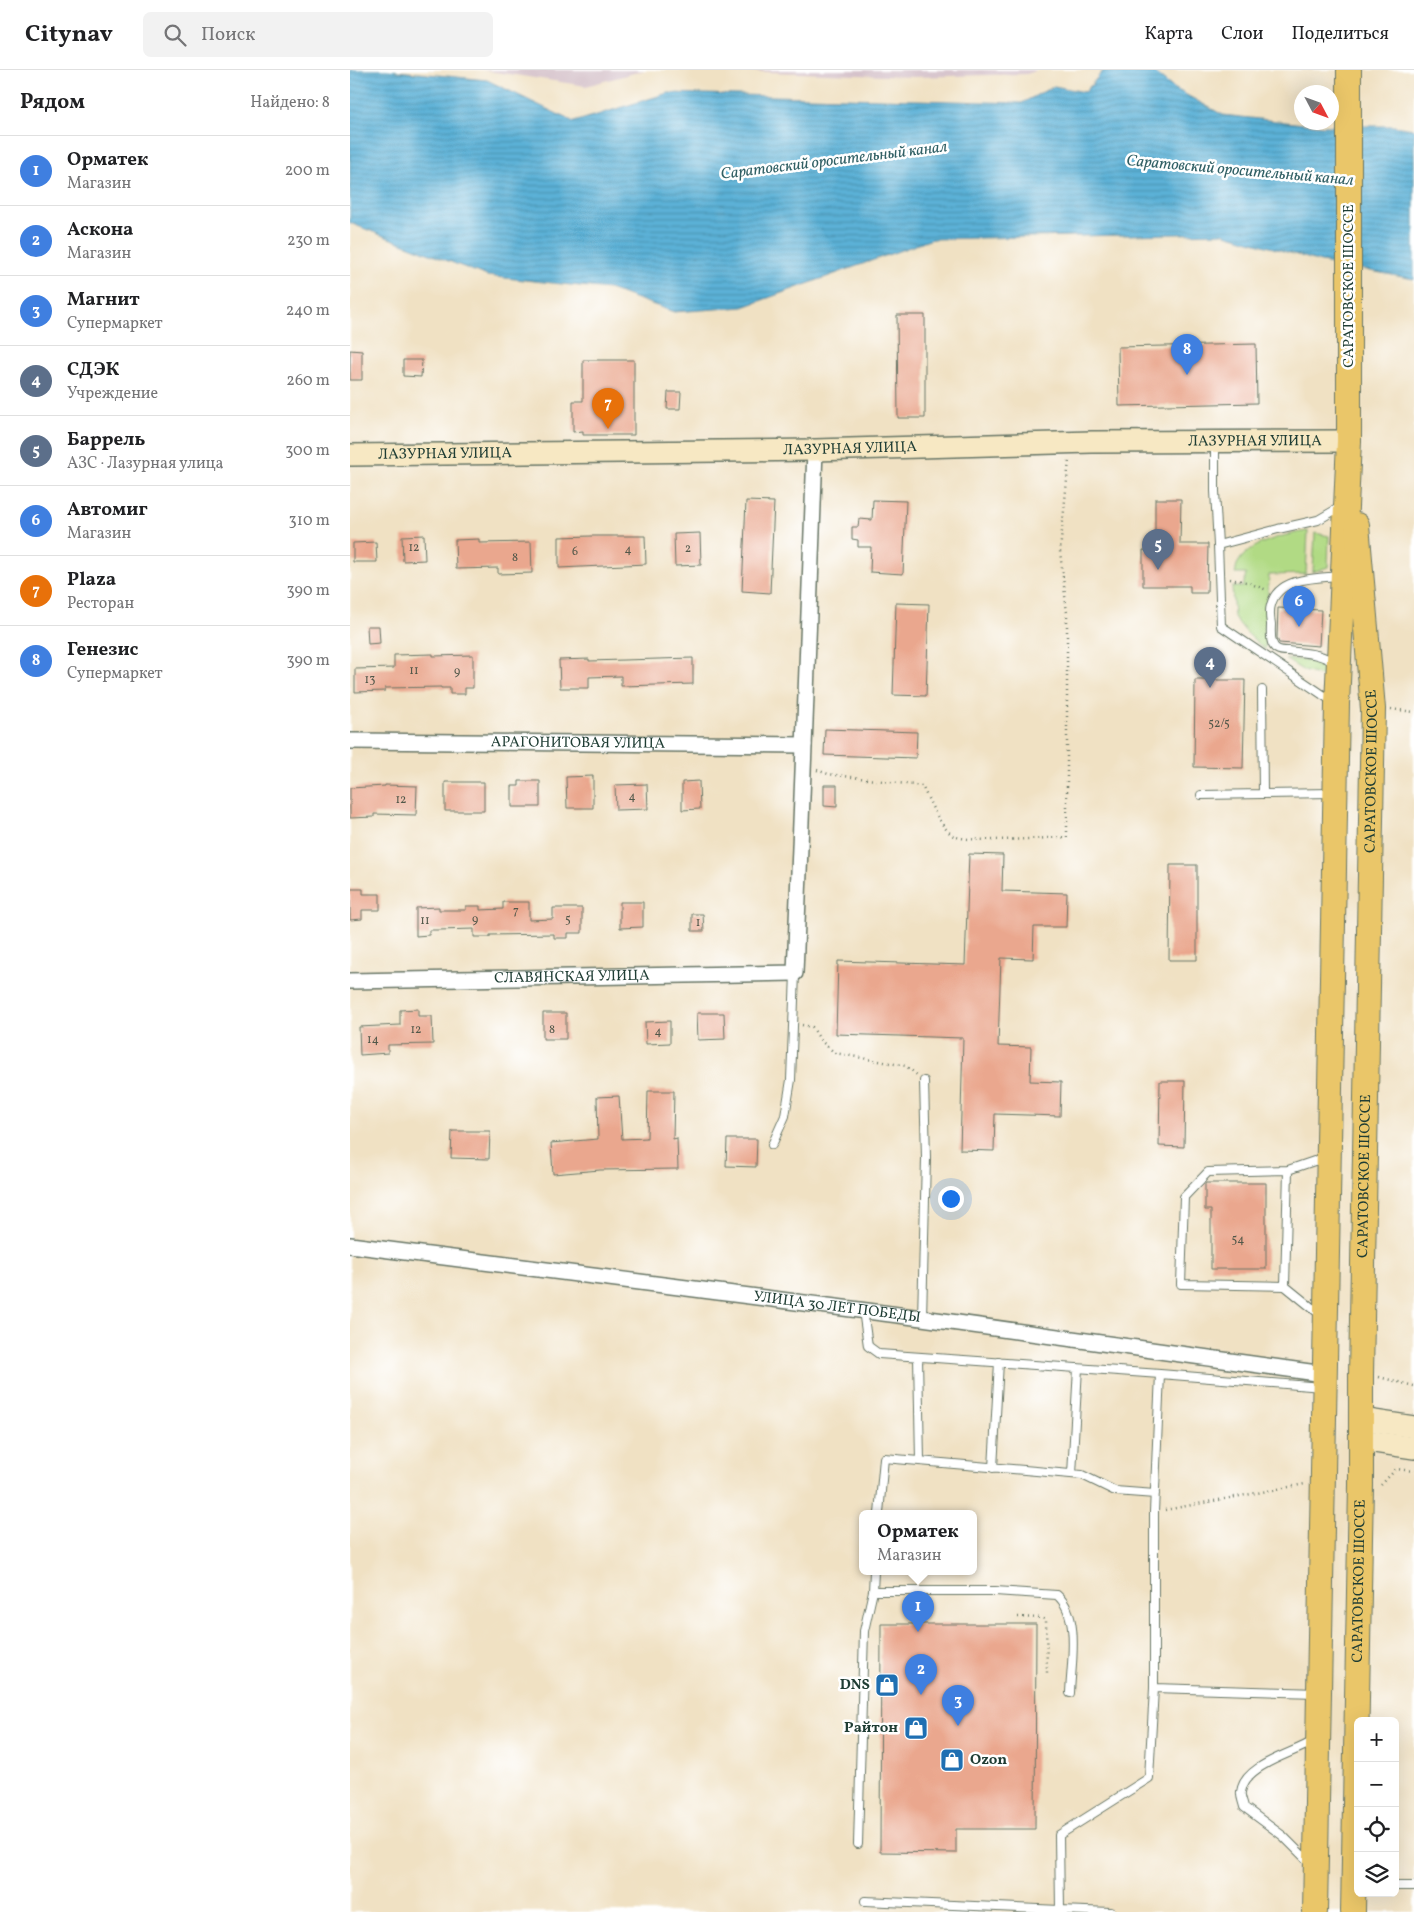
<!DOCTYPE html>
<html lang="ru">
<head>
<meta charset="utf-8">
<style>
	body { margin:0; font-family:Vollkorn,serif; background:#f2f2f2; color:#202124 }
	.controls { position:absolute; right:15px; bottom:15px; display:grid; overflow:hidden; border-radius:8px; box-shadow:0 5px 20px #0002 }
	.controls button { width:45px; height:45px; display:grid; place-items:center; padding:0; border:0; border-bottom:1px solid #e0e0e0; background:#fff; color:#202124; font:25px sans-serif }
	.compass { position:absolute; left:944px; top:15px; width:45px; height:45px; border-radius:50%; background:#fff; box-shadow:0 5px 20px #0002; rotate:131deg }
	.you { position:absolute; left:600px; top:1128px; width:18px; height:18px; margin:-12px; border:4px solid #fff; border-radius:50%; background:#1a73e8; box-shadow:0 0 0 8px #1a73e833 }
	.badge { display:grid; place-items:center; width:32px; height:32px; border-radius:50%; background:#d93025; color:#fff; font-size:16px; font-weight:700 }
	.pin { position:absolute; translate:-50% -41px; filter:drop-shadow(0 1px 2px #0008) }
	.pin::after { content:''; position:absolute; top:26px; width:18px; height:15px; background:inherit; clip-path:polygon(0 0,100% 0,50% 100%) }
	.popup { position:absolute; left:509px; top:1440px; width:118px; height:65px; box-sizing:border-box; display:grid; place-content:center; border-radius:8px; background:#fff; filter:drop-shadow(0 1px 4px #0005); font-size:16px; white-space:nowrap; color:#757577 }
	.popup b { font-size:19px; color:#202124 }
	.popup::after { content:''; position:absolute; left:50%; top:100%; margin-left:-10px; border:10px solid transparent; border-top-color:#fff }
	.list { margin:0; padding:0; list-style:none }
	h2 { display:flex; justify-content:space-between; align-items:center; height:65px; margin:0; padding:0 20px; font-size:21px }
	h2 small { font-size:16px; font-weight:400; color:#757577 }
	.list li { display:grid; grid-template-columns:32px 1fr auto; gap:15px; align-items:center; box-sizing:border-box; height:70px; padding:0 20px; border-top:1px solid #e0e0e0 }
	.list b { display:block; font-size:19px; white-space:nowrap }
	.list p { margin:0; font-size:16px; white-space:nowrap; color:#757577 }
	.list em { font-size:16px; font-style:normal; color:#757577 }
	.icon { flex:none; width:28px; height:28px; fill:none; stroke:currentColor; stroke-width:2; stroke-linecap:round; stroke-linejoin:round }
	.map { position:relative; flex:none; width:1064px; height:1842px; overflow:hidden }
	header { display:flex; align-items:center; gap:30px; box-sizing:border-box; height:70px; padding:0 25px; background:#fff; border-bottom:1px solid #e0e0e0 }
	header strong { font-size:24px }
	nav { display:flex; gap:28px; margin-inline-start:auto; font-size:18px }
	.search { width:350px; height:45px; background:#f2f2f2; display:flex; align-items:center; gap:12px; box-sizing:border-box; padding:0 18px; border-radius:8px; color:#757577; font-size:19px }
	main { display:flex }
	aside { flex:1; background:#fff }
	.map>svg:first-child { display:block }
	.industrial { fill:#d2bdc6 }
	.green { fill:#b1da84; stroke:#688c5c }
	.water { fill:url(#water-rules); stroke:#3d7786 }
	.building { fill:#eaa78e }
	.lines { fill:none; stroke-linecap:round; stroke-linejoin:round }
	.lane-casing { stroke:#687666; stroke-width:10 }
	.street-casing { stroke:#687666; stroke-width:18 }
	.secondary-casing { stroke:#687666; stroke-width:24 }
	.primary-casing { stroke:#687666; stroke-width:26 }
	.path { stroke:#687666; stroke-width:2.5; stroke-dasharray:1 4; stroke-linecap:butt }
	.lane { stroke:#fff; stroke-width:8 }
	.street { stroke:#fff; stroke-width:15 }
	.secondary { stroke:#f7e8c3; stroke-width:21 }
	.primary { stroke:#eac669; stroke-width:24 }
	.labels { text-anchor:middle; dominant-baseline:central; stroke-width:5; stroke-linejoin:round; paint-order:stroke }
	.number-label { font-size:12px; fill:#52584a }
	.street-label { font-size:15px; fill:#1f3d34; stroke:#fff }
	.poi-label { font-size:15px; font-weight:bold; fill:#1f3d34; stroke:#fff; text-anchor:end }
	.water-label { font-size:16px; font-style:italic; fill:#316065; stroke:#fff }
</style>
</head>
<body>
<header>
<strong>Citynav</strong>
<div class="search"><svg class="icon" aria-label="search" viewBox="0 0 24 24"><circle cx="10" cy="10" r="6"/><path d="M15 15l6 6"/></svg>Поиск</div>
<nav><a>Карта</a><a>Слои</a><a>Поделиться</a></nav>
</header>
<main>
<aside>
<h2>Рядом<small>Найдено: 8</small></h2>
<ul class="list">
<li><span class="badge" style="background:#3f7fe0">1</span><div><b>Орматек</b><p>Магазин</p></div><em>200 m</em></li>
<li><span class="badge" style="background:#3f7fe0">2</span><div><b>Аскона</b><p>Магазин</p></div><em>230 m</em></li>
<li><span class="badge" style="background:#3f7fe0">3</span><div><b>Магнит</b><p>Супермаркет</p></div><em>240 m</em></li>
<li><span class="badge" style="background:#5c6f8a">4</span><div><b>СДЭК</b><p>Учреждение</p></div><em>260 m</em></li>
<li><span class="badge" style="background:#5c6f8a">5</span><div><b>Баррель</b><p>АЗС · Лазурная улица</p></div><em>300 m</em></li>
<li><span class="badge" style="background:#3f7fe0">6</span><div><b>Автомиг</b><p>Магазин</p></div><em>310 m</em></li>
<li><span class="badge" style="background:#e8710a">7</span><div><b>Plaza</b><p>Ресторан</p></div><em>390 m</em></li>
<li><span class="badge" style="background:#3f7fe0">8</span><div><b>Генезис</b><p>Супермаркет</p></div><em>390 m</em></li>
</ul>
</aside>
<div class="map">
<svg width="1064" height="1842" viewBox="0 0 1064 1842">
	<defs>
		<pattern id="water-rules" width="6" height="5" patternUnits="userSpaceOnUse" patternTransform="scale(1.25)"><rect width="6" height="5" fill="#5bb1d7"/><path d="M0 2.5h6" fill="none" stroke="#4b91af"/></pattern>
	</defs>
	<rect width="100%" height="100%" fill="#fff"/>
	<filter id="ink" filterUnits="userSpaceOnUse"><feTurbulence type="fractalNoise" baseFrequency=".02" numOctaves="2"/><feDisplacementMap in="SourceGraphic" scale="10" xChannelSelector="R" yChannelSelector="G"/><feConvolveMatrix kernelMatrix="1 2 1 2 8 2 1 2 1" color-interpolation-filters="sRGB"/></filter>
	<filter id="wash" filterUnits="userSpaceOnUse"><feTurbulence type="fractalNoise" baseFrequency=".0096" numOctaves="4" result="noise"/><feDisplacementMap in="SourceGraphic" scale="20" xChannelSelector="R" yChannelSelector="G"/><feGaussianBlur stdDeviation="1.12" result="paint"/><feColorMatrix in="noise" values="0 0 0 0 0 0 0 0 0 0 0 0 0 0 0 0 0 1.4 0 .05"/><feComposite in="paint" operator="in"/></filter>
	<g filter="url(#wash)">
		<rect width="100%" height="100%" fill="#f0e1c3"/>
		<path class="industrial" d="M 132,0 L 295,0 L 236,16 Z
			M 358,0 L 687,0 L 677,4 L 564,7 Z"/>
		<path class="green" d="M 958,461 L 956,504 L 919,505 L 915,580 L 896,562 L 884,547 L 882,517 L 893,517 L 896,504 L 885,504 C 886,501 886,495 888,493 C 899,472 937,464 958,461 Z
			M 965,463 L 979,466 L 978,497 L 963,502 Z
			M 935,589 L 975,591 L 975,607 L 954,601 Z"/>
		<path class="water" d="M 0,0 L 37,0 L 137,10 L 224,52 L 318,23 L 672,33 L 704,16 L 735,22 L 754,0 L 801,0 L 822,17 L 873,45 L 972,56 L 1043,56 L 1064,59 L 1064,209 L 971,192 L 872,163 L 582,169 L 393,237 L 324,242 L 259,219 L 137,206 L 0,153 Z"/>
		<g id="blocks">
			<path class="building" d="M 547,245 L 575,245 L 575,348 L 548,348 Z
				M 906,274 L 907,333 L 769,336 L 768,277 Z
				M 0,280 L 12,281 L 12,310 L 0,310 Z
				M 53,290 L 72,290 L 71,307 L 53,306 Z
				M 233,290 L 284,290 L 284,365 L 233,365 L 233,361 L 223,362 L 223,331 L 233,331 Z
				M 318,322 L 331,322 L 330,339 L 317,339 Z
				M 805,429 L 831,429 L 830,474 L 858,474 L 857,523 L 840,523 L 840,516 L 793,516 L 793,480 L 805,481 Z
				M 523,430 L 556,431 L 553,504 L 520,502 L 521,477 L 508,477 L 508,470 L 502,469 L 502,457 L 508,457 L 509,449 L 522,450 Z
				M 396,431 L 424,432 L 420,523 L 392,521 Z
				M 350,463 L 351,495 L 325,496 L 324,464 Z
				M 74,465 L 75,490 L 53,491 L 52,466 Z
				M 241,466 L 295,466 L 296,494 L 209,498 L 209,467 Z
				M 129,469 L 129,473 L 181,472 L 182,503 L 148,504 L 148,498 L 106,499 L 105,470 Z
				M 26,472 L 27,492 L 3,492 L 3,473 Z
				M 546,533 L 579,534 L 576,626 L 543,625 Z
				M 928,538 L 971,540 L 969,576 L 929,573 L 927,568 Z
				M 17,556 L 29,556 L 30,573 L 18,574 Z
				M 83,584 L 83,586 L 123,585 L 123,618 L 115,618 L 115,624 L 100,624 L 100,618 L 91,618 L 91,617 L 35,618 L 35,621 L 5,622 L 5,599 L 44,598 L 44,585 Z
				M 343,588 L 343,614 L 271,616 L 271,606 L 239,607 L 239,618 L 210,618 L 209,590 L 239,589 L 239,591 Z
				M 845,610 L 895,610 L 893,698 L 844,697 Z
				M 475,659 L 567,662 L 566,688 L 474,685 Z
				M 243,706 L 243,738 L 217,738 L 216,707 Z
				M 169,711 L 190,711 L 190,737 L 162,737 L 162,716 L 169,716 Z
				M 349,711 L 350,739 L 332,740 L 332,712 Z
				M 95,712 L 134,712 L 134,741 L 95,741 Z
				M 297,714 L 298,739 L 266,740 L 265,715 Z
				M 35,715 L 67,716 L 66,745 L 24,744 L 24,747 L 0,748 L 0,718 L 35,716 Z
				M 474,715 L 487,715 L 487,737 L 474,736 Z
				M 619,784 L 653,785 L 652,821 L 717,823 L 716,857 L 684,857 L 683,889 L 651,888 L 648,976 L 681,977 L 680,1011 L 711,1012 L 710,1046 L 645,1044 L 644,1081 L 610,1080 L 613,968 L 486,964 L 488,891 L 615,895 Z
				M 820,795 L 847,795 L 847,890 L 819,890 Z
				M 0,819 L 13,819 L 13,824 L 30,824 L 30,840 L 12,840 L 12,849 L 0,850 Z
				M 153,832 L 179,832 L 179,850 L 203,849 L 203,838 L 232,838 L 232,863 L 218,863 L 218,868 L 204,868 L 204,864 L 140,865 L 140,867 L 124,867 L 124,859 L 89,860 L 79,860 L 79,865 L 66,866 L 66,838 L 89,837 L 89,840 L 116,840 L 116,836 L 130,836 L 130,840 L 153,839 Z
				M 270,832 L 293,832 L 293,857 L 270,858 Z
				M 342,844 L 353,844 L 354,861 L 342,861 Z
				M 68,939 L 68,946 L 82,946 L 83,974 L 38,975 L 38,983 L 10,985 L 9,957 L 50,955 L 50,940 Z
				M 193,943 L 216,943 L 216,969 L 193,969 Z
				M 347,943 L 374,943 L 375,969 L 348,970 Z
				M 320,951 L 320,973 L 296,974 L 295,952 Z
				M 810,1011 L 835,1011 L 834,1077 L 809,1076 Z
				M 298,1021 L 324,1021 L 323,1069 L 327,1068 L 328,1099 L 250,1100 L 203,1104 L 201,1073 L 248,1069 L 247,1027 L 269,1026 L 272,1069 L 297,1068 Z
				M 102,1061 L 140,1061 L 139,1089 L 101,1088 Z
				M 377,1069 L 407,1069 L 406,1097 L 376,1096 Z
				M 855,1113 L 916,1113 L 916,1199 L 861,1199 L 861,1140 L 855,1140 Z
				M 531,1554 L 686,1554 L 685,1759 L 606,1759 L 606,1783 L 530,1782 Z"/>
		</g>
	</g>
	<g filter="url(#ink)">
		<use href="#blocks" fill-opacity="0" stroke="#687666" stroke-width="1"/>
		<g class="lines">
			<g class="lane-casing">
				<path id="lane" d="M 865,374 L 865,421 L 868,475
					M 985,594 C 973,583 954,583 938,581 C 934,581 930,581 927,579 C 919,575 921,562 921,554 C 920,548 919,541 921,535 C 928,507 967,508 990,506
					M 912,620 L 913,724
					M 982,631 L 871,556 L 868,475 L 928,459 L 968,450 L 992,436
					M 851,725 L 983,723
					M 422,1075 L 435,1046 L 441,1010 L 445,903
					M 935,1216 L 831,1214 L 834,1127 L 858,1102 L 938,1100
					M 513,1240 L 518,1276 L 529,1284 L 810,1304
					M 972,1246 L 935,1216 L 938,1100 L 976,1087
					M 572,1248 L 576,1088 L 574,1011
					M 568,1287 L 570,1391
					M 643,1398 L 649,1292
					M 722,1404 L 728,1298
					M 529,1443 L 534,1388 L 732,1405 L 765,1421 L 805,1424
					M 524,1501 L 523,1521 L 645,1521 L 707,1525 C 731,1546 721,1594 720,1623
					M 804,1618 L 967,1623
					M 508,1774 L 514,1561 L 523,1521
					M 960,1793 L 933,1766 L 894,1737 C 893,1732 890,1726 891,1722 C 894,1694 944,1684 965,1670
					M 1045,1816 L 1064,1816
					M 515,1831 L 710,1840
					M 761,1842 L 710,1840 L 709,1765 L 799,1708 L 804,1618 L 804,1442 L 810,1304 L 972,1317"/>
			</g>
			<g class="street-casing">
				<g id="street">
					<path id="s1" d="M 0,671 L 454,675"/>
					<path id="s2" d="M 0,911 L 445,903 C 453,729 458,554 465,380"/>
					<path id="s3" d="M 0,1175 L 572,1248 L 974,1304"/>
				</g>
			</g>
			<g class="secondary-casing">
				<g id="secondary">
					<path id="s4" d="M 0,385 L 465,380 L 742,372 L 999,371"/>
					<path d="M 1011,1349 L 1064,1357"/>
					<path d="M 1011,1370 L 1064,1378"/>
				</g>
			</g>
			<g class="primary-casing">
				<g id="primary">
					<path d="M 965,1842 L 987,634 L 999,371 L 999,0"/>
					<path id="s5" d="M 1003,1842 L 1011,1415 L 1011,1305 L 1023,639 L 1007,455"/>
				</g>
			</g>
			<path class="path" d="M 880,509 L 896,512 L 917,520
				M 1041,639 L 1064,642
				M 467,700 L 478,704 L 572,716 C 580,732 588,753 602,765 C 614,774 697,768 717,767 L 717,543 L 710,481 L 719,390
				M 452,955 L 462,957 L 471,971 L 485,983 L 556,996 L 567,1005
				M 1029,1307 L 1064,1316
				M 1031,1415 L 1046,1399 L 1064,1401
				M 815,1440 L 955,1414
				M 668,1547 L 692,1548 L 696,1550 L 697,1603"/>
			<use href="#lane" class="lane"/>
			<use href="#street" class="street"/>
			<use href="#secondary" class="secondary"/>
			<use href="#primary" class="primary"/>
		</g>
	</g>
	<defs>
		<g id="shop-square" transform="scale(1.25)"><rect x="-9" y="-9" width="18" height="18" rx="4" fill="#1f6fb2" stroke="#fff"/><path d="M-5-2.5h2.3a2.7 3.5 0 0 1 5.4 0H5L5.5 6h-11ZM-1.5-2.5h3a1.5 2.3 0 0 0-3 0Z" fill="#fff"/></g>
	</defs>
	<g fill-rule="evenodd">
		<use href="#shop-square" x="537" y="1615"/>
		<use href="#shop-square" x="566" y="1658"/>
		<use href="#shop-square" x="602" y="1690"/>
	</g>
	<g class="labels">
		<g class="number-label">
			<text x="64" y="478">12</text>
			<text x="338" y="479">2</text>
			<text x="278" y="480">4</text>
			<text x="225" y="482">6</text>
			<text x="165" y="488">8</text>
			<text x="64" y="601">11</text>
			<text x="107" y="602">9</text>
			<text x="20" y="610">13</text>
			<text x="869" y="654">52/5</text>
			<text x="282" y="727">4</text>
			<text x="51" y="730">12</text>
			<text x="166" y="841">7</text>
			<text x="125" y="850">9</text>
			<text x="218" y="850">5</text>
			<text x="75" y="851">11</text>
			<text x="348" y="853">1</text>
			<text x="66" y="960">12</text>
			<text x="202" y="960">8</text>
			<text x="308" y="962">4</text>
			<text x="23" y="970">14</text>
			<text x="888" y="1170">54</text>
		</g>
		<g class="street-label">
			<text transform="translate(999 216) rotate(-90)">САРАТОВСКОЕ ШОССЕ</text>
			<text stroke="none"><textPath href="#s4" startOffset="905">ЛАЗУРНАЯ УЛИЦА</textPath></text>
			<text stroke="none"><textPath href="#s4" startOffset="500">ЛАЗУРНАЯ УЛИЦА</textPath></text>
			<text stroke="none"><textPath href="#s4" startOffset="95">ЛАЗУРНАЯ УЛИЦА</textPath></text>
			<text stroke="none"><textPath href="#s1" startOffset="228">АРАГОНИТОВАЯ УЛИЦА</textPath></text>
			<text stroke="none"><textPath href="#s5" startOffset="1141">САРАТОВСКОЕ ШОССЕ</textPath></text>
			<text stroke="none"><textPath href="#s2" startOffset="222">СЛАВЯНСКАЯ УЛИЦА</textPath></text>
			<text stroke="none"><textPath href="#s5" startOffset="736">САРАТОВСКОЕ ШОССЕ</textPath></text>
			<text stroke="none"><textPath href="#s3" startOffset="491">УЛИЦА 30 ЛЕТ ПОБЕДЫ</textPath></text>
			<text stroke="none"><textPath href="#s5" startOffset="331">САРАТОВСКОЕ ШОССЕ</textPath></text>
		</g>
		<g class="poi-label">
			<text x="520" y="1615">DNS</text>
			<text x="548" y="1658">Райтон</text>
			<text x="620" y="1690" text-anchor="start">Ozon</text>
		</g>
		<g class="water-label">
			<text transform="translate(484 91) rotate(-7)">Саратовский оросительный канал</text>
			<text transform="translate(890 101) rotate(5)">Саратовский оросительный канал</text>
		</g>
	</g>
</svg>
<div class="controls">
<button>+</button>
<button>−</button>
<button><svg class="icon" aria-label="locate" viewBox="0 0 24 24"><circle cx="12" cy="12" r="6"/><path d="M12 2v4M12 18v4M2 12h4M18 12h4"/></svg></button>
<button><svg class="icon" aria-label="layers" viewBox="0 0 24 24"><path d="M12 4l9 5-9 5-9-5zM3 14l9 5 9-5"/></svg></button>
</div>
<svg class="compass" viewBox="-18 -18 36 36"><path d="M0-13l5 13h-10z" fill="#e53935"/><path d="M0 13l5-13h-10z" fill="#757577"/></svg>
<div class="you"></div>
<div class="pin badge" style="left:568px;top:1562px;background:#3f7fe0">1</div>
<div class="popup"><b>Орматек</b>Магазин</div>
<div class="pin badge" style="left:571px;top:1625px;background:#3f7fe0">2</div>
<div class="pin badge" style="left:608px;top:1656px;background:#3f7fe0">3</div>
<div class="pin badge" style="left:860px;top:618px;background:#5c6f8a">4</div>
<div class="pin badge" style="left:808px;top:500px;background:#5c6f8a">5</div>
<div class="pin badge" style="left:949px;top:557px;background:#3f7fe0">6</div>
<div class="pin badge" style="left:258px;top:359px;background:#e8710a">7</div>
<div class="pin badge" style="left:837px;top:305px;background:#3f7fe0">8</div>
</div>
</main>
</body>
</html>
